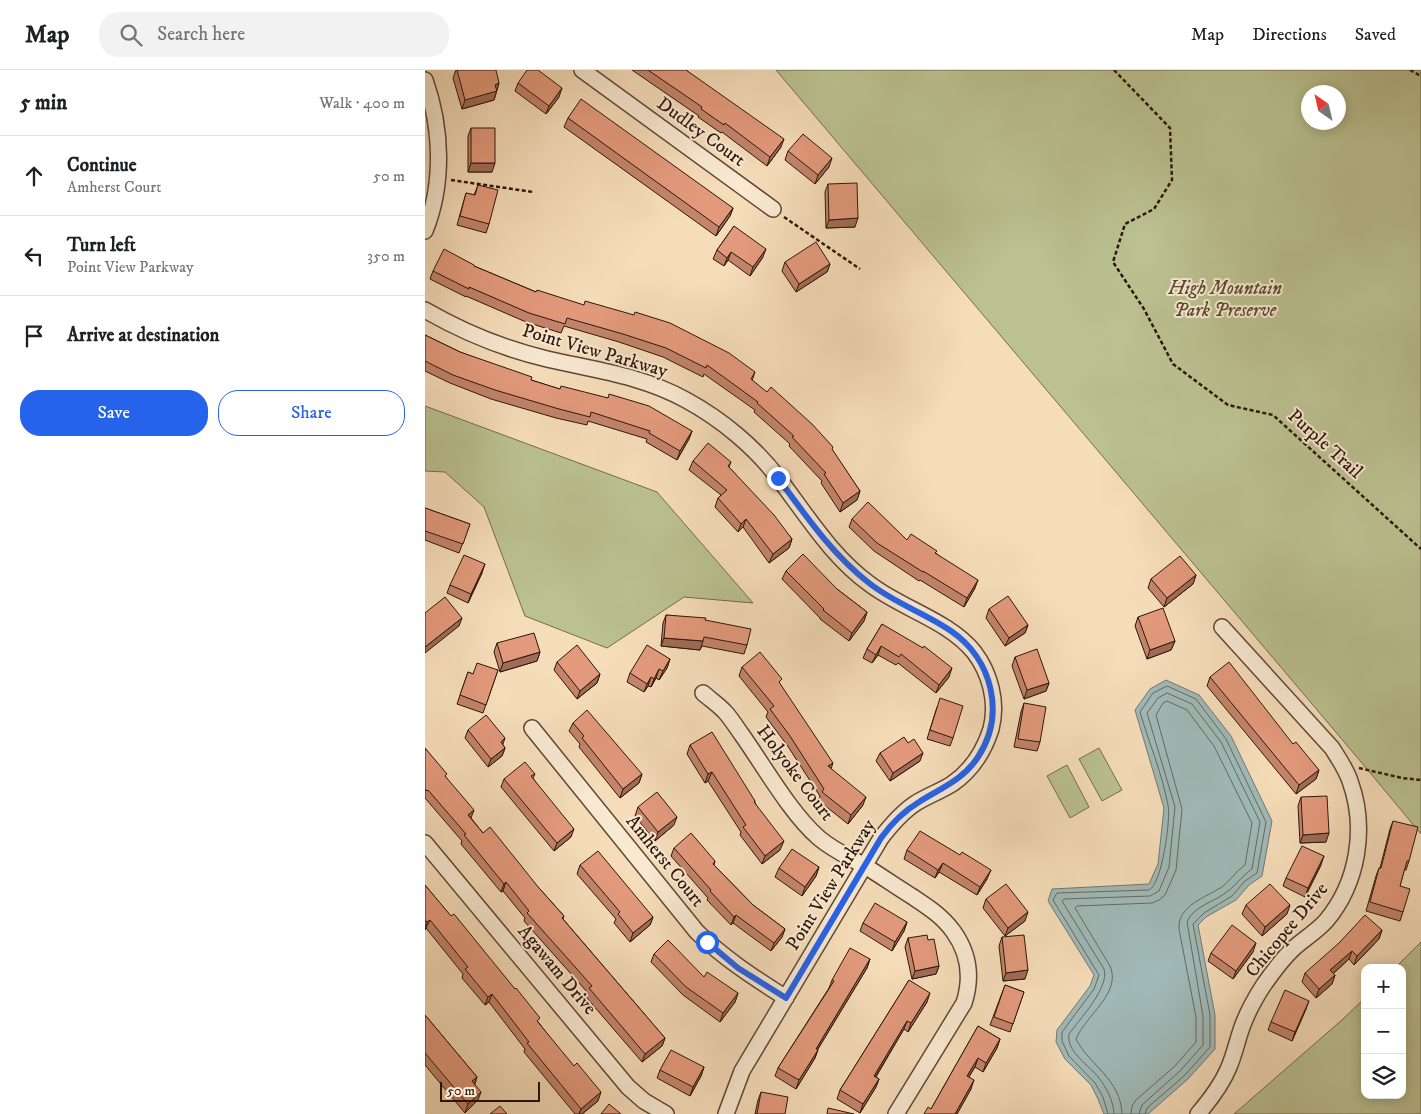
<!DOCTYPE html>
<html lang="en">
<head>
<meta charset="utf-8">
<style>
	body { margin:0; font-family:"IM FELL DW Pica",serif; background:#f2f2f2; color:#202124 }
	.controls { position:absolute; right:15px; bottom:15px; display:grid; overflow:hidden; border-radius:10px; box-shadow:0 2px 12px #0003 }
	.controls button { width:45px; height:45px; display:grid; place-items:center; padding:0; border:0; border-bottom:1px solid #e0e0e0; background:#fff; color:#202124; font:25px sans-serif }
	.compass { position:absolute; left:876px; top:15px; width:45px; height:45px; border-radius:50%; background:#fff; box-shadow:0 2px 12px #0003; rotate:326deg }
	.scale { position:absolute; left:15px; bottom:12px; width:100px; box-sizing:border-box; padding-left:5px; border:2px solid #2e160a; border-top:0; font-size:14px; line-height:18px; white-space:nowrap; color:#2e160a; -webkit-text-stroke:4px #f9e9d2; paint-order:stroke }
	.stop { position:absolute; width:15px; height:15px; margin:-11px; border:4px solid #2563eb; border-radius:50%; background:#fff }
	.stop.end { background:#2563eb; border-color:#fff; box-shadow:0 1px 5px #0008 }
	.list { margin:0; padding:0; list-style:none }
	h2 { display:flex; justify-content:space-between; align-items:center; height:65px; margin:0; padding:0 20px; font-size:21px }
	h2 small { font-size:16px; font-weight:400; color:#757577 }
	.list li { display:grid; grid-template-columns:32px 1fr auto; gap:15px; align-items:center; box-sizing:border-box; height:80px; padding:0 20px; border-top:1px solid #e0e0e0 }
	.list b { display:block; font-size:19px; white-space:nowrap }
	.list p { margin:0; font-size:16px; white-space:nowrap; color:#757577 }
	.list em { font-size:16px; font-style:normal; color:#757577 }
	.actions { display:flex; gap:10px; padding:15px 20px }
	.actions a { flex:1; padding:11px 0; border:1px solid #2563eb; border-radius:20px; text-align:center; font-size:18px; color:#2563eb }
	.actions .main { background:#2563eb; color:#fff }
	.icon { flex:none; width:28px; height:28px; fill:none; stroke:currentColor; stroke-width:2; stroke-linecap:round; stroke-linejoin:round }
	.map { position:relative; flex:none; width:996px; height:1044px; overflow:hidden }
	header { display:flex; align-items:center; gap:30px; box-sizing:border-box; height:70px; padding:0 25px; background:#fff; border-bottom:1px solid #e0e0e0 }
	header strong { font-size:24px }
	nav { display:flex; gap:28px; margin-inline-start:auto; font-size:18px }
	.search { width:350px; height:45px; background:#f2f2f2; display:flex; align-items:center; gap:12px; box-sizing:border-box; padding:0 18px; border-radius:20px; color:#757577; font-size:19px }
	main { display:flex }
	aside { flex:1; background:#fff }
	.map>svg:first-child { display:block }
	.green { fill:#bbc191; stroke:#746c4e; fill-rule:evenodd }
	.water { fill:#a0bab8; stroke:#727872 }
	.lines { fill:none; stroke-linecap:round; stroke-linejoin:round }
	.shore { stroke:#676861; stroke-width:1 }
	.minor-casing { stroke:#604836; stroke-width:18 }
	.path { stroke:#2e160a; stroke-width:2.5; stroke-dasharray:4 2.5; stroke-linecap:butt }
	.minor { stroke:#f9e9d2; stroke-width:15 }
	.wall { fill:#c3846b; stroke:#2e160a }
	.shaded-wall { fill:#9f6c57; stroke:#2e160a }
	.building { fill:#e39a7c; stroke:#2e160a }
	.route { stroke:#2563eb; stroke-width:6 }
	.labels { text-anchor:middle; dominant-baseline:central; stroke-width:4; stroke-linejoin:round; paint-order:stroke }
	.street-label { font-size:19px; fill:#2e160a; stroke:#f9e9d2 }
	.park-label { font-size:19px; font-style:italic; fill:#584932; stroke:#f9e9d2 }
</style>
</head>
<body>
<header>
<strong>Map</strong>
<div class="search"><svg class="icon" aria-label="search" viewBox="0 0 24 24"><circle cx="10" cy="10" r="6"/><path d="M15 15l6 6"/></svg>Search here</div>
<nav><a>Map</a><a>Directions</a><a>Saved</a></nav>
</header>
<main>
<aside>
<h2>5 min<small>Walk · 400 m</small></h2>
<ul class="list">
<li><svg class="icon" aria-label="ahead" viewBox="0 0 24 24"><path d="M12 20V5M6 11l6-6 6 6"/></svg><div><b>Continue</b><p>Amherst Court</p></div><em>50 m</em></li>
<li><svg class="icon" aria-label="left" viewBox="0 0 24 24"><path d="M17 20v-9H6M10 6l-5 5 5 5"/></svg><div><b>Turn left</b><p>Point View Parkway</p></div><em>350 m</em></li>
<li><svg class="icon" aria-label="arrive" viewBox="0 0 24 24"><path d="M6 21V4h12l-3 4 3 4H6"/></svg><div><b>Arrive at destination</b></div></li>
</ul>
<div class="actions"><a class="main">Save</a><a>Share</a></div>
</aside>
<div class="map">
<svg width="996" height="1044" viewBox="0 0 996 1044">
	<rect width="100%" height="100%" fill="#f6ddba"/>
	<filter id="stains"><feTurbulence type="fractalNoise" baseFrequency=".004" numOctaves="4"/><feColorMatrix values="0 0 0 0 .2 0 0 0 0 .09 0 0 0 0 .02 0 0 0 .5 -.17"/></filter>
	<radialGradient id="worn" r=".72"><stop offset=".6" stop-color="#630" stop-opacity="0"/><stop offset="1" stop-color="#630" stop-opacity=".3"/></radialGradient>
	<path class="green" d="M 351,0 L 996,0 L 996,764 L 942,699 ZM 884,22 L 914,22 L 914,52 L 884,52 Z
		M 0,336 L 232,422 L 328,533 L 259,527 L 182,578 L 100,546 L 59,437 L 20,402 L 0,401 Z
		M 674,678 L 697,720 L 677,731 L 654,689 Z
		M 642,695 L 664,737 L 645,748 L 622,706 Z
		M 996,872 L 996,1044 L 809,1044 L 918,949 L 940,928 L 940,1025 L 977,1025 L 977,898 L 970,898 Z"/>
	<path class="water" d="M 741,610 L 774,625 L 806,666 L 847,751 L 837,806 L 824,815 L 811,830 L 781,847 L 773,855 L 790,945 L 790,979 L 763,1009 L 723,1044 L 679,1044 L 673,1029 L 666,1015 L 640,989 L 631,972 L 632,960 L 665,916 L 669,905 L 623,831 L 627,819 L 724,814 L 733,794 L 739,738 L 710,640 L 725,619 Z"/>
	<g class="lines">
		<path class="shore" d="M 683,1044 L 678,1027 L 670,1013 L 644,986 L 637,971 L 637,962 L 669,919 L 674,905 L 628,830 L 632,823 L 724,820 C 737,814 746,749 743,735 C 737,703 724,673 715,642 L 728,623 L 742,616 L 771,629 L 801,669 L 841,752 L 832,803 L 820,811 L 807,826 L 779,843 L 768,854 L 785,945 L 785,977 L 759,1006 L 722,1038 L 720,1044
			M 689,1044 C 689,1032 681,1017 674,1008 C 664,995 641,982 644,964 C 654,950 685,917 679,899 L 637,831 L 639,829 L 725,826 L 734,821 L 744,797 L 750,737 L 722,643 L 733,628 L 742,623 L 767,634 L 796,672 L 835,752 L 827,799 C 816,807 812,814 803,821 C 790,832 768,836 762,852 L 778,946 L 778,975 L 755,1001 L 717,1035 L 714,1044
			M 697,1044 C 696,1009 664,995 651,969 C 660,946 697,923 685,896 L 650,838 L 652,836 L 727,833 L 734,830 L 740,825 L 751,800 L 757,739 L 731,645 L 738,633 L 742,631 L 762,640 L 789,676 L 827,753 L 820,795 C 811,801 805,811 797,817 C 781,827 752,836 754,859 L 771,947 L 771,972 L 750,996 L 711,1030 L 707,1036 L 706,1044"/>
		<g class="minor-casing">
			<path id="minor" d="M 157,0 L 348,139
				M 0,10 C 17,58 19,114 0,161
				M 0,240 C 38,262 80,279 122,289 C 170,300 218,306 261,330 C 296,349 330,377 354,409 C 383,447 407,487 446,515 C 478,539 524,551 549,582 C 565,603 573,632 566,659 C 559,681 546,701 527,714 C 516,721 502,726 491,733 C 477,742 466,755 456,768 L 317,1001 L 301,1044
				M 278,623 C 286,630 295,636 301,643 C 307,650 312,658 317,665 C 339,696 366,744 394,768 C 408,780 424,787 440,796 C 456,806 472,817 488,827 C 503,837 517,846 528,861 C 544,883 547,908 539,933 L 471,1044
				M 107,658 L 272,862 C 300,889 328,907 361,928
				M 0,773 L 203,1017 L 219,1031 L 241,1044
				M 773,1044 C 785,1030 797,1014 804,997 C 809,985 812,972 816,960 C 821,945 829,930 838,916 C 847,903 857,889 869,878 C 879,869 892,861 901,851 C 933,813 942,758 925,711 C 921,699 914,689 907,678 L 797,557"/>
		</g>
		<path class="path" d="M 689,0 L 745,58 L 747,110 L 729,139 L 700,154 L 688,192 L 719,239 L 748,294 L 803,335 L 848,345 L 996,479
			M 985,0 L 996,6
			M 26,110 L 108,122
			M 359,147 L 435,199
			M 934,698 L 977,708 L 996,710"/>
		<use href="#minor" class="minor"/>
	</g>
	<path class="wall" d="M 31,0 L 74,13 L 69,30 L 37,39 L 28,8 Z
		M 207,0 L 261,0 L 356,77 L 342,96 L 297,62 L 296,63 L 273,47 L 274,46 Z
		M 93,13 L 134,27 L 121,44 L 90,21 Z
		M 143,48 L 308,138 L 305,146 L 291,166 L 139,57 Z
		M 46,58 L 67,102 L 43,102 L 43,66 Z
		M 363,81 L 404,97 L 390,114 L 360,90 Z
		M 403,114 L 430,157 L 401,158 L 400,122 Z
		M 53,115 L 64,154 L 61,163 L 32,155 L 41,123 L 49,125 Z
		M 309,156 L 338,187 L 325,206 L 303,190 L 299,196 L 288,189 L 292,180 Z
		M 360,192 L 405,194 L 402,202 L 371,222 L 357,201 Z
		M 49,196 L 111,222 L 330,302 L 327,311 L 407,380 L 435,421 L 432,430 L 415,442 L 396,413 L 397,411 L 364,376 L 365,374 L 329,342 L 330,340 L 279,304 L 278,307 L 238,287 L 194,272 L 139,256 L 136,263 L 101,252 L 41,226 L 41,227 L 5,209 L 8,201 Z
		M 0,265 L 35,282 L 106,310 L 267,361 L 264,369 L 252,390 L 221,372 L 222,369 L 163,351 L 162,355 L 131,348 L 66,329 L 25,313 L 0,301 Z
		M 268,391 L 306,392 L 304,397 L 367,469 L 364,478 L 344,493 L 318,457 L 313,462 L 290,437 L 293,428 L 296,425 L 264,400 Z
		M 0,438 L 45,454 L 34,483 L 0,470 Z
		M 427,449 L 482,470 L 511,483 L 550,518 L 539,537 L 495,510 L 494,511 L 449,481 L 424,457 Z
		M 361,501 L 412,519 L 442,542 L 439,551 L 424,571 L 395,549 L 395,548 L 357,509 Z
		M 57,503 L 43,533 L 22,523 L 25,515 Z
		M 771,505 L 768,514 L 739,537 L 723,518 L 726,509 Z
		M 564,539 L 603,555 L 600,563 L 580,576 L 561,548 Z
		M 241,545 L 280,550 L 322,575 L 319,584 L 277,576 L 275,580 L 236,576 L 238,553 Z
		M 713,547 L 750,571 L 746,580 L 722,589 L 710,556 Z
		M 457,554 L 524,607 L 511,623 L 473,593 L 471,595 L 453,585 L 447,593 L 438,588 L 442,579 Z
		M 72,573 L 115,582 L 112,591 L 75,602 L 69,582 Z
		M 590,587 L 624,613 L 621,621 L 599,629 L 587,596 Z
		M 245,589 L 242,598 L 234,610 L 231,608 L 226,617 L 223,616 L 219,622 L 202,612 L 205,603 Z
		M 132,592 L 175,604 L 172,613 L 152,629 L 129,600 Z
		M 317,597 L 355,614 L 406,699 L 438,735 L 423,754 L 394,731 L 395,726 L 362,675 L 341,647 L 343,642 L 314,606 Z
		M 73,600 L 58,643 L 32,634 L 43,602 L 48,604 Z
		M 785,607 L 868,674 L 894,700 L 891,709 L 871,724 L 782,616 Z
		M 599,633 L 615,672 L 612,681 L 589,677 L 596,642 Z
		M 512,637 L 528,668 L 525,676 L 502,669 Z
		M 148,653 L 217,704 L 214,713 L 195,728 L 154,677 L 155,674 L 144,661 Z
		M 43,660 L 78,675 L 80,678 L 77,686 L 63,697 L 40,668 Z
		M 483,673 L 495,691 L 465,711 L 451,691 L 455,683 Z
		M 265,675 L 330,731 L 330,733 L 355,780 L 337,794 L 315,765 L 316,762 L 283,711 L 280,713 L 262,684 Z
		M 0,678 L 21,707 L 46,748 L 58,763 L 114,818 L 139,846 L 138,849 L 240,968 L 237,976 L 217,992 L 161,927 L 163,923 L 99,851 L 100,848 L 78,821 L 76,822 L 36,774 L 37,771 L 0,728 Z
		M 110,704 L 108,708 L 146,767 L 129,781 L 76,717 L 79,709 Z
		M 876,727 L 901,772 L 875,773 L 873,736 Z
		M 213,737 L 249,755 L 230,771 L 210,746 Z
		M 968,751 L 984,791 L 981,800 L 979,800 L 975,816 L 978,842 L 975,851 L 941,841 L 951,806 L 954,798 L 955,798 L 965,759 Z
		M 249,778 L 290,791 L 289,795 L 328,835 L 360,859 L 357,867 L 346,881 L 308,853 L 306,855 L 282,830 L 283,828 L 246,786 Z
		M 482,780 L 562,809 L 552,825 L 514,802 L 510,808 L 479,789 Z
		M 155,795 L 228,847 L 225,855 L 205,872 L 189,853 L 191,849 L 152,804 Z
		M 896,795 L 880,827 L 858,816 L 861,808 Z
		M 394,797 L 391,806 L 377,826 L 350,807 L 354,798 Z
		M 0,815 L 114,953 L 173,1031 L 157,1044 L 150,1044 L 99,982 L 100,979 L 64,932 L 60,935 L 37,908 L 38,904 L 1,858 L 0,860 Z
		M 561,829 L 600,851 L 580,866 L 558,838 Z
		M 821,835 L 862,844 L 837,866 L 817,844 Z
		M 482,852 L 479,861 L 467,881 L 435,861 L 438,853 Z
		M 957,860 L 954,869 L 929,895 L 924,889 L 908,904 L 910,905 L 907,914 L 891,928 L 877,912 L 880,903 Z
		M 577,867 L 600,909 L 578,911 L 574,876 Z
		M 483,868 L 503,870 L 514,896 L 511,904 L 487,909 L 480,877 Z
		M 828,882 L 808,909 L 783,891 L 786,883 Z
		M 229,884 L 313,923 L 310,932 L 295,952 L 258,925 L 226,892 Z
		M 445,889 L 442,898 L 393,979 L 390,988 L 371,1019 L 350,1006 L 353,998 L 404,918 L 407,910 Z
		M 484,910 L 502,932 L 483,962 L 479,959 L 451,1007 L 454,1009 L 451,1017 L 435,1043 L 412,1029 L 415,1020 Z
		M 580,915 L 599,922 L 585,962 L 565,955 Z
		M 881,939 L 867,971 L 843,960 L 846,952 Z
		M 0,945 L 52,1007 L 50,1014 L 53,1030 L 40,1043 L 0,995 Z
		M 553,956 L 575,969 L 572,978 L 558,1002 L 550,997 L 544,1007 L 546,1019 L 532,1044 L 499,1044 L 506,1039 Z
		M 279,997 L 276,1006 L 265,1026 L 232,1008 L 235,1000 Z
		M 336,1022 L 360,1044 L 330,1044 L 333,1030 Z"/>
	<path class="shaded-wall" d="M 74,13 L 69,30 L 37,39 L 40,30 Z
		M 137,18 L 134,27 L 121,44 L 124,36 Z
		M 359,69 L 356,77 L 342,96 L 345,87 Z
		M 407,88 L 404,97 L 390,114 L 393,105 Z
		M 46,93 L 70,93 L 67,102 L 43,102 Z
		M 308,138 L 305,146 L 291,166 L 294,157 Z
		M 433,148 L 430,157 L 401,158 L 404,150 Z
		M 341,179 L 338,187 L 325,206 L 328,197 Z
		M 306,182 L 303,190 L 299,196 L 302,188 Z
		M 405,194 L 402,202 L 371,222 L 374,214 Z
		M 267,361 L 264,369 L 252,390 L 255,381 Z
		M 435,421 L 432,430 L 415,442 L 418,433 Z
		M 321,449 L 318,457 L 313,462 L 316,454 Z
		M 367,469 L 364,478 L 344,493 L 348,484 Z
		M 60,494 L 57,503 L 43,533 L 46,524 Z
		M 771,505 L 768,514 L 739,537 L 742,528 Z
		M 553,510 L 550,518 L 539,537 L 542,528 Z
		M 442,542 L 439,551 L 424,571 L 427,563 Z
		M 37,548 L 34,556 L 0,583 L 0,577 Z
		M 603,555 L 600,563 L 580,576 L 584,568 Z
		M 239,568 L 278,571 L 275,580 L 236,576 Z
		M 750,571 L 746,580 L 722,589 L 725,580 Z
		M 456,576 L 453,585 L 447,593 L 451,585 Z
		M 115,582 L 112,591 L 75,602 L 78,593 Z
		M 245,589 L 242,598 L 234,610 L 238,601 Z
		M 527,598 L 524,607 L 511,623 L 514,615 Z
		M 234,599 L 231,608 L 226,617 L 229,609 Z
		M 175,604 L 172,613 L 152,629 L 155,621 Z
		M 226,607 L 223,616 L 219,622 L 222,614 Z
		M 624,613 L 621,621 L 599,629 L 602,620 Z
		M 80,668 L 77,677 L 76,672 Z
		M 80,678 L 77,686 L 63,697 L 66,689 Z
		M 498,683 L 495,691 L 465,711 L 468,703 Z
		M 408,693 L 405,702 L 403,696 Z
		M 894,700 L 891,709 L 871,724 L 874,715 Z
		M 287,702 L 283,711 L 280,713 L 283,704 Z
		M 217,704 L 214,713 L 195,728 L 198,719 Z
		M 441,727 L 438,735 L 423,754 L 426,745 Z
		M 49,740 L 46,748 L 43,745 Z
		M 252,747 L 249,755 L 230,771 L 233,762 Z
		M 149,759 L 146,767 L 129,781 L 132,773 Z
		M 904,763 L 901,772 L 875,773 L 878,765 Z
		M 359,771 L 355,780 L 337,794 L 340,786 Z
		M 899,786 L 896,795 L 880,827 L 883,818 Z
		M 518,793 L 514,802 L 510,808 L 513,800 Z
		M 394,797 L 391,806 L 377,826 L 380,817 Z
		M 566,800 L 562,809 L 552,825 L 555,817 Z
		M 81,812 L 78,821 L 76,822 L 79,814 Z
		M 865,835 L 862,844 L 837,866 L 840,857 Z
		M 603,842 L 600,851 L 580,866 L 583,858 Z
		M 311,845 L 308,853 L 306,855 L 309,847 Z
		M 228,847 L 225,855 L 205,872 L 208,863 Z
		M 5,850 L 0,860 L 2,852 Z
		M 482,852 L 479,861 L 467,881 L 470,872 Z
		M 360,859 L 357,867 L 346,881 L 349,873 Z
		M 957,860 L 954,869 L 929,895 L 932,886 Z
		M 831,873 L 828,882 L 808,909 L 811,901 Z
		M 927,881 L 924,889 L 902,909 L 905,900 Z
		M 445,889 L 442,898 L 388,987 L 391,979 Z
		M 514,896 L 511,904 L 487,909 L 490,901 Z
		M 603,900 L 600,909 L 578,911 L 581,903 Z
		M 910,905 L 907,914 L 891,928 L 894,919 Z
		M 313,923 L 310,932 L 295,952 L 298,943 Z
		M 505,923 L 502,932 L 483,962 L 486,953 Z
		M 67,924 L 64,932 L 60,935 L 63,927 Z
		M 884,931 L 881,939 L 867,971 L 870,962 Z
		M 482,951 L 479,959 L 446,1014 L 449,1006 Z
		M 240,968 L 237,976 L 217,992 L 220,984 Z
		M 575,969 L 572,978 L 558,1002 L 561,993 Z
		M 393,980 L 390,988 L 371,1019 L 374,1010 Z
		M 553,988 L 550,997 L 539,1014 L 542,1006 Z
		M 279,997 L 276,1006 L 265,1026 L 268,1017 Z
		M 52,1007 L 49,1015 L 47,1011 Z
		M 454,1009 L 451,1017 L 435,1043 L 438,1034 Z
		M 549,1010 L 546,1019 L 532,1044 L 530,1044 Z
		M 56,1022 L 53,1030 L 40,1043 L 43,1034 Z
		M 176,1022 L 173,1031 L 157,1044 L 154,1044 L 156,1039 Z"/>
	<path class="building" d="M 32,0 L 71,0 L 74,13 L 70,15 L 72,21 L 40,30 Z
		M 102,0 L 113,0 L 137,18 L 124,36 L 93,13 Z
		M 223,0 L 261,0 L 359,69 L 345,87 L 300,53 L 299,55 L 276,39 L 277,37 Z
		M 156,29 L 308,138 L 294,157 L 143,48 Z
		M 46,58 L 70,58 L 70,93 L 46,93 Z
		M 378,64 L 407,88 L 393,105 L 363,81 Z
		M 432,113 L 433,148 L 404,150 L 403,114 Z
		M 53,115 L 73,120 L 64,154 L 35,146 L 41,123 L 50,125 Z
		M 309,156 L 341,179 L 328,197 L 306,182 L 302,188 L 292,180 Z
		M 391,172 L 405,194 L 374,214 L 360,192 Z
		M 19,179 L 49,195 L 49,196 L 111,222 L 112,220 L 159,235 L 160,231 L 209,245 L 210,242 L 245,253 L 304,283 L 330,302 L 326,309 L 342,322 L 346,317 L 387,354 L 408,377 L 407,379 L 435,421 L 418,433 L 399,404 L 401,403 L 367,367 L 369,366 L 332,333 L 333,332 L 282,295 L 281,298 L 241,278 L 198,264 L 142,248 L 140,254 L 104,243 L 44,217 L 44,219 L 8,201 Z
		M 0,265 L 35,282 L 107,307 L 106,310 L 135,319 L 136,316 L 183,328 L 184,324 L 224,336 L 267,361 L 255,381 L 224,363 L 225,361 L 166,342 L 165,347 L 134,339 L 70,320 L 28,305 L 0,291 Z
		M 283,373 L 306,392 L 303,396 L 349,445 L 367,469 L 348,484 L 321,449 L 316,454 L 293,428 L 302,420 L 268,391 Z
		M 443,432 L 482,470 L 486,464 L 512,481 L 510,483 L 553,510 L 542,528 L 498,501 L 498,502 L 452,473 L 427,449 Z
		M 0,438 L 45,454 L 38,474 L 0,461 Z
		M 378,484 L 412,519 L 442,542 L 427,563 L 398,540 L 399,539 L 361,501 Z
		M 39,485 L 60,494 L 46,524 L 25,515 Z
		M 755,486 L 771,505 L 742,528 L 726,509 Z
		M 583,526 L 603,555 L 584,568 L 564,539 Z
		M 20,527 L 37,548 L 0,577 L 0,543 Z
		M 738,538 L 750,571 L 725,580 L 713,547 Z
		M 241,545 L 281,548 L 280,550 L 326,559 L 322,575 L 279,567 L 278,571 L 239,568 Z
		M 457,554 L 498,578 L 499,576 L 527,598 L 514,615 L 476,584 L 474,587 L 456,576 L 451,585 L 442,579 Z
		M 109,563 L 115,582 L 78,593 L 72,573 Z
		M 152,575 L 175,604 L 155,621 L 132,592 Z
		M 222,575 L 245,589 L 238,601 L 234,599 L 229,609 L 226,607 L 222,614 L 205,603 Z
		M 612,579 L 624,613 L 602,620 L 590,587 Z
		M 335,582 L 357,609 L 354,612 L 408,693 L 403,696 L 441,727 L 426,745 L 397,722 L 399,719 L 365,666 L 345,639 L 349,636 L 317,597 Z
		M 804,592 L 868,674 L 871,672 L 894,700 L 874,715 L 785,607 Z
		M 52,593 L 73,600 L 61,635 L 35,625 L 43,602 L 48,604 Z
		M 515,628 L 538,636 L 528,668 L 505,660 Z
		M 599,633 L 621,637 L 615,672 L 593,669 Z
		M 162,640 L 217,704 L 198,719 L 157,668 L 159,666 L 148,653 Z
		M 61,645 L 80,668 L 76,672 L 80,678 L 66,689 L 43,660 Z
		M 287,662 L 330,731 L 329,732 L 359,771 L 340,786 L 318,757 L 321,755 L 287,702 L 283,704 L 265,675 Z
		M 479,667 L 483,673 L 489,669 L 498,683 L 468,703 L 455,683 Z
		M 0,678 L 22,704 L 20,706 L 49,740 L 43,745 L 58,763 L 65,757 L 114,818 L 139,846 L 137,848 L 240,968 L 220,984 L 164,918 L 167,916 L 102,843 L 104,841 L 81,812 L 79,814 L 39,765 L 41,764 L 3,720 L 2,721 L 0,719 Z
		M 100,692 L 110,704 L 106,706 L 149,759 L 132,773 L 79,709 Z
		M 232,722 L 252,747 L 233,762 L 213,737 Z
		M 902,726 L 904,763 L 878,765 L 876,727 Z
		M 968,751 L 993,757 L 984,791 L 982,791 L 975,816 L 985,819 L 978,842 L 945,832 L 954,798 L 956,798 Z
		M 495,761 L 535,785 L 537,782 L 566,800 L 555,817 L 518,793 L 513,800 L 482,780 Z
		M 266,763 L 290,791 L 288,794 L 328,835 L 360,859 L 349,873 L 311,845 L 309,847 L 285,821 L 286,820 L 249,778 Z
		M 877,776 L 899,786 L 883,818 L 861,808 Z
		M 367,779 L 394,797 L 380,817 L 354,798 Z
		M 173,781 L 228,847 L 208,863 L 193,844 L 195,842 L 155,795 Z
		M 581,814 L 603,842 L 583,858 L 561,829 Z
		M 845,814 L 865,835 L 840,857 L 821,835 Z
		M 0,815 L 26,846 L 29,844 L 90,919 L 91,918 L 115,948 L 112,951 L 149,996 L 152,993 L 176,1022 L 156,1039 L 102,973 L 104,972 L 67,924 L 63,927 L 40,899 L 43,897 L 5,850 L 2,852 L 0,850 Z
		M 450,833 L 482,852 L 470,872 L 438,853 Z
		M 940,845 L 957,860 L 932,886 L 927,881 L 905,900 L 910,905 L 894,919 L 880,903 L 914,873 Z
		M 807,855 L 831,873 L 811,901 L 786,883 Z
		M 502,865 L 503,870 L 509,869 L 514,896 L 490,901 L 483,868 Z
		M 599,865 L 603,900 L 581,903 L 577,867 Z
		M 243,870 L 279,907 L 282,902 L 313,923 L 298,943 L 261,917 L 229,884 Z
		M 425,878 L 445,889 L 391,979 L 393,980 L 374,1010 L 353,998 L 409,911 L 407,910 Z
		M 484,910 L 505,923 L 486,953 L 482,951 L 449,1006 L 454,1009 L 438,1034 L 415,1020 Z
		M 580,915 L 599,922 L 588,954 L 569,947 Z
		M 860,920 L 884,931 L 870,962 L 846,952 Z
		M 0,945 L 52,1007 L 47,1011 L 56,1022 L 43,1034 L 0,983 Z
		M 553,956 L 575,969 L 561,993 L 553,988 L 542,1006 L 549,1010 L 530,1044 L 499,1044 L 503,1037 L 506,1039 Z
		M 246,980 L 279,997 L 268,1017 L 235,1000 Z
		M 336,1022 L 363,1027 L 360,1044 L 332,1044 Z
		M 184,1034 L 196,1044 L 176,1044 Z
		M 75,1036 L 82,1044 L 65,1044 Z
		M 403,1038 L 429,1044 L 402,1044 Z"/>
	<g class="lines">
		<path class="route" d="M 282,872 L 313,898 L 361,928 L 456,768 C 466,754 479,741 494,732 C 516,718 538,710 553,687 C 581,644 567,589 526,561 C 500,543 469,533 444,513 C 407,484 381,446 353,408"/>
	</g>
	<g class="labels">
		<g class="street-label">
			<text transform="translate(276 62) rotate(36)">Dudley Court</text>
			<text transform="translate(170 281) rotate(16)">Point View Parkway</text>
			<text transform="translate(900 374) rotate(42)">Purple Trail</text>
			<text transform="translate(370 703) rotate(53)">Holyoke Court</text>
			<text transform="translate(240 791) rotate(51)">Amherst Court</text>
			<text transform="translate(406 815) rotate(-58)">Point View Parkway</text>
			<text transform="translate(862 860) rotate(-50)">Chicopee Drive</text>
			<text transform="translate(132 900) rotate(50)">Agawam Drive</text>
		</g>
		<g class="park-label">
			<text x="800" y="218">High Mountain<tspan x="800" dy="22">Park Preserve</tspan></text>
		</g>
	</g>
	<rect width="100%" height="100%" filter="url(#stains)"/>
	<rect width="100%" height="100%" fill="url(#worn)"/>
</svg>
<div class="controls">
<button>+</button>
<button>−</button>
<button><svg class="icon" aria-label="layers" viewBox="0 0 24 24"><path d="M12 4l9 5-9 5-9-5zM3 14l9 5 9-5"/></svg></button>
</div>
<svg class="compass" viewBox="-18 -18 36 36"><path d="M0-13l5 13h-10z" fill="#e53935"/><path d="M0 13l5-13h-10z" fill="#757577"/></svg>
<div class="scale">50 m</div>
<div class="stop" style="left:282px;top:872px"></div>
<div class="stop end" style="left:353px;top:408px"></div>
</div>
</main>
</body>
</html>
